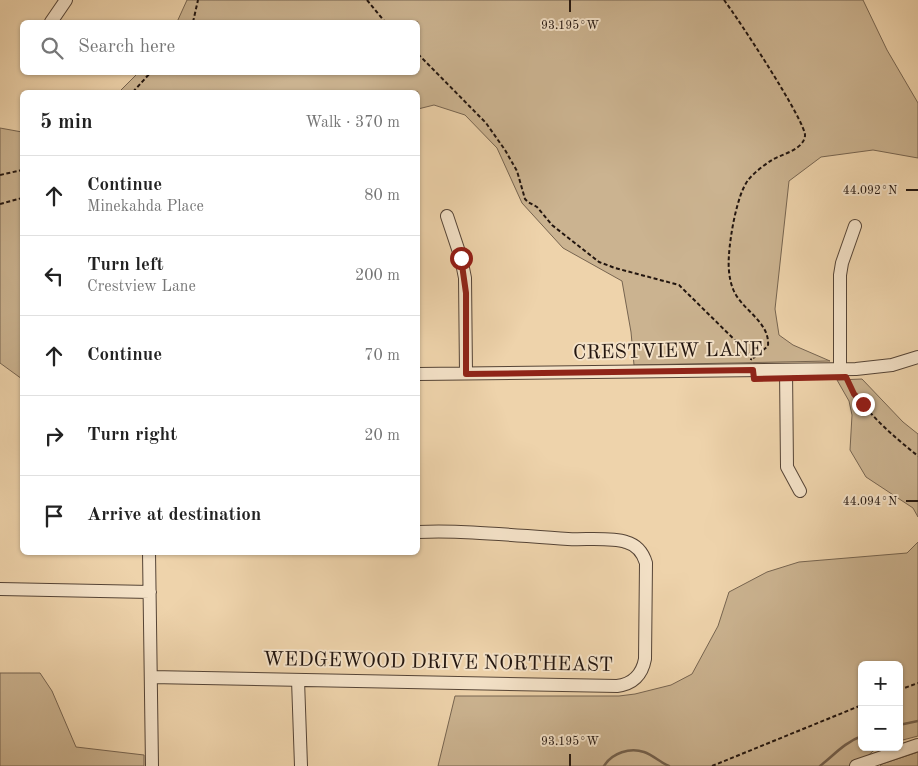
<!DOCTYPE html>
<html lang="en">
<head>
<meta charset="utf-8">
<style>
	body { margin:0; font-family:"Old Standard TT",serif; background:#f2f2f2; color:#222 }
	.controls { position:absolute; right:15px; bottom:15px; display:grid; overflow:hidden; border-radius:8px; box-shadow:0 1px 4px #0004 }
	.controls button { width:45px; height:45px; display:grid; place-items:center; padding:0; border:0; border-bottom:1px solid #e0e0e0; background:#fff; color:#222; font:25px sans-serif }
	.stop { position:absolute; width:15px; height:15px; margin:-11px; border:4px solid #8f2418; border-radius:50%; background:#fff }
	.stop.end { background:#8f2418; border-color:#fff; box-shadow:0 1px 5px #0008 }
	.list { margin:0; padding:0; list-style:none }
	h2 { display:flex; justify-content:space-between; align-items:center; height:65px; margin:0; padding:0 20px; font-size:21px }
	h2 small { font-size:16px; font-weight:400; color:#767676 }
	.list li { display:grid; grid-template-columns:32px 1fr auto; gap:15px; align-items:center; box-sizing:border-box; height:80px; padding:0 20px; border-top:1px solid #e0e0e0 }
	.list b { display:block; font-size:19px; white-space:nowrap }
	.list p { margin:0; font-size:16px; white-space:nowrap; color:#767676 }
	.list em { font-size:16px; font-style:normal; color:#767676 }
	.icon { flex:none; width:28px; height:28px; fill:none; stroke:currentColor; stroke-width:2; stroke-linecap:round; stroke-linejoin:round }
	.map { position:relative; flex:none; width:918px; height:766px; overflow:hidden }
	.search { position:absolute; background:#fff; box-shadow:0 1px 4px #0004; left:20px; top:20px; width:400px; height:55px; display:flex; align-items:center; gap:12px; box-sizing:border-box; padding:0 18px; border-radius:8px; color:#767676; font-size:19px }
	.panel { position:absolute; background:#fff; box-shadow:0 1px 4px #0004; left:20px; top:90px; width:400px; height:465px; border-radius:8px }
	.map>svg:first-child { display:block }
	.green { fill:#cbb390; stroke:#766450 }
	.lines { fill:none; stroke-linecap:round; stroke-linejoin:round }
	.stream { stroke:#73604d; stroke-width:2.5 }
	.minor-casing { stroke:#554436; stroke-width:14 }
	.path { stroke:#22150f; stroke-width:2; stroke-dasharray:4 2.5; stroke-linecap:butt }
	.minor { stroke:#f4e2c8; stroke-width:12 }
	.route { stroke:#8f2418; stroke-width:6 }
	.ticks { fill:none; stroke:#22150f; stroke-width:2 }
	.labels { text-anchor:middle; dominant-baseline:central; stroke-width:4; stroke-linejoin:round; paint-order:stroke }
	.street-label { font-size:20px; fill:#22150f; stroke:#f4e2c8 }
	.ticks-label { font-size:12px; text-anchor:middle; fill:#22150f; stroke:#f4e2c8; stroke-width:4; stroke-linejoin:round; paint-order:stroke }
</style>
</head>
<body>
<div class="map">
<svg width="918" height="766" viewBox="0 0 918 766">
	<rect width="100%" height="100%" fill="#eed3ab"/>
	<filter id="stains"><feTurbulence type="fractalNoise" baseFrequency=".004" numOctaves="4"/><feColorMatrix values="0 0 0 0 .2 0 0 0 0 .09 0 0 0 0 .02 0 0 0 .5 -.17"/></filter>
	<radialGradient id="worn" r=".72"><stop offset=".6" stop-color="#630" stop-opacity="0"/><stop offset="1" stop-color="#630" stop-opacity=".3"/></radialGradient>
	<path class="green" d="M 187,0 L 863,0 L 887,50 L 918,103 L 918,158 L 873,150 L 821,157 L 789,181 L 775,309 L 779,335 L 793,345 L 830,361 L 634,365 L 631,332 L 622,281 L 563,248 L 522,203 L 497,148 L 465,115 L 434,105 L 418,109 L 418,92 L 119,92 L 138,73 L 418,72 L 418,22 L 177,22 Z
		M 0,128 L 22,132 L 22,379 L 0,363 Z
		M 862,379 L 903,422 L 918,434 L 918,517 L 913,508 L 866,477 L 850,450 L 852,415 L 849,401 L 837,380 Z
		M 918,542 L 918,736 L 899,741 L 899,665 L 862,665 L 862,747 L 882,747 L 873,751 L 857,766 L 438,766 L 455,696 L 619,696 L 635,694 L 671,685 L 692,674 L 718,626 L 729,592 L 767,572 L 799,562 L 907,553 Z
		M 0,673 L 40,673 L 52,691 L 76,747 L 144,755 L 144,766 L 0,766 Z
		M 918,752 L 918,766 L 880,766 L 882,764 Z"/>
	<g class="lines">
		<path class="stream" d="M 899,725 L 918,721
			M 604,766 C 612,753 630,747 644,752 C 653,755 661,763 669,766
			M 820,766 C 834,755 845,742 862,736"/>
		<g class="minor-casing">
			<path id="minor" d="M 51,22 L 66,0
				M 447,216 L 461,258 L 465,278 L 466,373
				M 840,369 L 840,275 L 842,263 L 855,226
				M 786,370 L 787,467 L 800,491
				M 418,374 L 856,369 L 892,365 L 918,357
				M 149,552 L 152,766
				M 0,589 L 150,592
				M 151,677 L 617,686 C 633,684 642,675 645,659 L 646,563 C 643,553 637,545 626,542 C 611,537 584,540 568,539 C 518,536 468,530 418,532
				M 298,680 L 301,766
				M 856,766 L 918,745"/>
		</g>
		<path class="path" d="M 367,0 L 385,22
			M 724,0 C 737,17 807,123 805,136 C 803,150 782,154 772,160 C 764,165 755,172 749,179 C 737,193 730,237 729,255 C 728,266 729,279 733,289 C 741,310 770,321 768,346 L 751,360
			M 193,22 L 198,0
			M 418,54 L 486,123 L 505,150 L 517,171 L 525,199 L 528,202 L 537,207 L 552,225 L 599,262 L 615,268 L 679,285 L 751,356 L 751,360
			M 133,92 L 151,72
			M 0,175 L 22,170
			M 0,204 L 22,198
			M 848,380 C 861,409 893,436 918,456
			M 899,690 L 918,683
			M 712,766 L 862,705"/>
		<use href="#minor" class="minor"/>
	</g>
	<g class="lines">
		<path class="route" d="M 461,258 L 466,293 L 466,374 L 753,370 L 754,379 L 846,377 L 854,394 L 863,404"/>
	</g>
	<path class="ticks" d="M 570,0 L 570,12M 906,190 L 918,190M 906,501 L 918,501M 570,754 L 570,766"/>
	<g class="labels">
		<g class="street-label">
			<text transform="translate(668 352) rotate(-1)">CRESTVIEW LANE</text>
			<text transform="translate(438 663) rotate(1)">WEDGEWOOD DRIVE NORTHEAST</text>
		</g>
	</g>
	<g class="ticks-label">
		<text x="570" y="29">93.195°W</text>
		<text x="870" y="194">44.092°N</text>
		<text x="870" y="505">44.094°N</text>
		<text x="570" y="745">93.195°W</text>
	</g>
	<rect width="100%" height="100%" filter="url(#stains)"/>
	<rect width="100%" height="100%" fill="url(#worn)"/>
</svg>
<div class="controls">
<button>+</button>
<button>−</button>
</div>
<div class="stop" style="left:461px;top:258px"></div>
<div class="stop end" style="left:863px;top:404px"></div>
<div class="search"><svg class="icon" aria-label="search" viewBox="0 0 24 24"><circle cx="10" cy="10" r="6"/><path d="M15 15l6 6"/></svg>Search here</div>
<section class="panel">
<h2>5 min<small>Walk · 370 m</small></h2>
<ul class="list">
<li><svg class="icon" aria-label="ahead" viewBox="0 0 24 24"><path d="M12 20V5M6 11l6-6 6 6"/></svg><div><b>Continue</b><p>Minekahda Place</p></div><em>80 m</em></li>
<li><svg class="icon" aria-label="left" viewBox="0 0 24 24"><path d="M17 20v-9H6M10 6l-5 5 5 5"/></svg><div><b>Turn left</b><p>Crestview Lane</p></div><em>200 m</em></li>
<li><svg class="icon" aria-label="ahead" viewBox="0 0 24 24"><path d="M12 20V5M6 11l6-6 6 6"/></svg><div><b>Continue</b></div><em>70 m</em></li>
<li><svg class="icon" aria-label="right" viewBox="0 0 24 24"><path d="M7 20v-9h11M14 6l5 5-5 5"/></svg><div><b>Turn right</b></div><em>20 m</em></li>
<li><svg class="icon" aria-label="arrive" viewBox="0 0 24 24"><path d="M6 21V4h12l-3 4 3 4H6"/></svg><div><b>Arrive at destination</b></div></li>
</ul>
</section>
</div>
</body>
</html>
